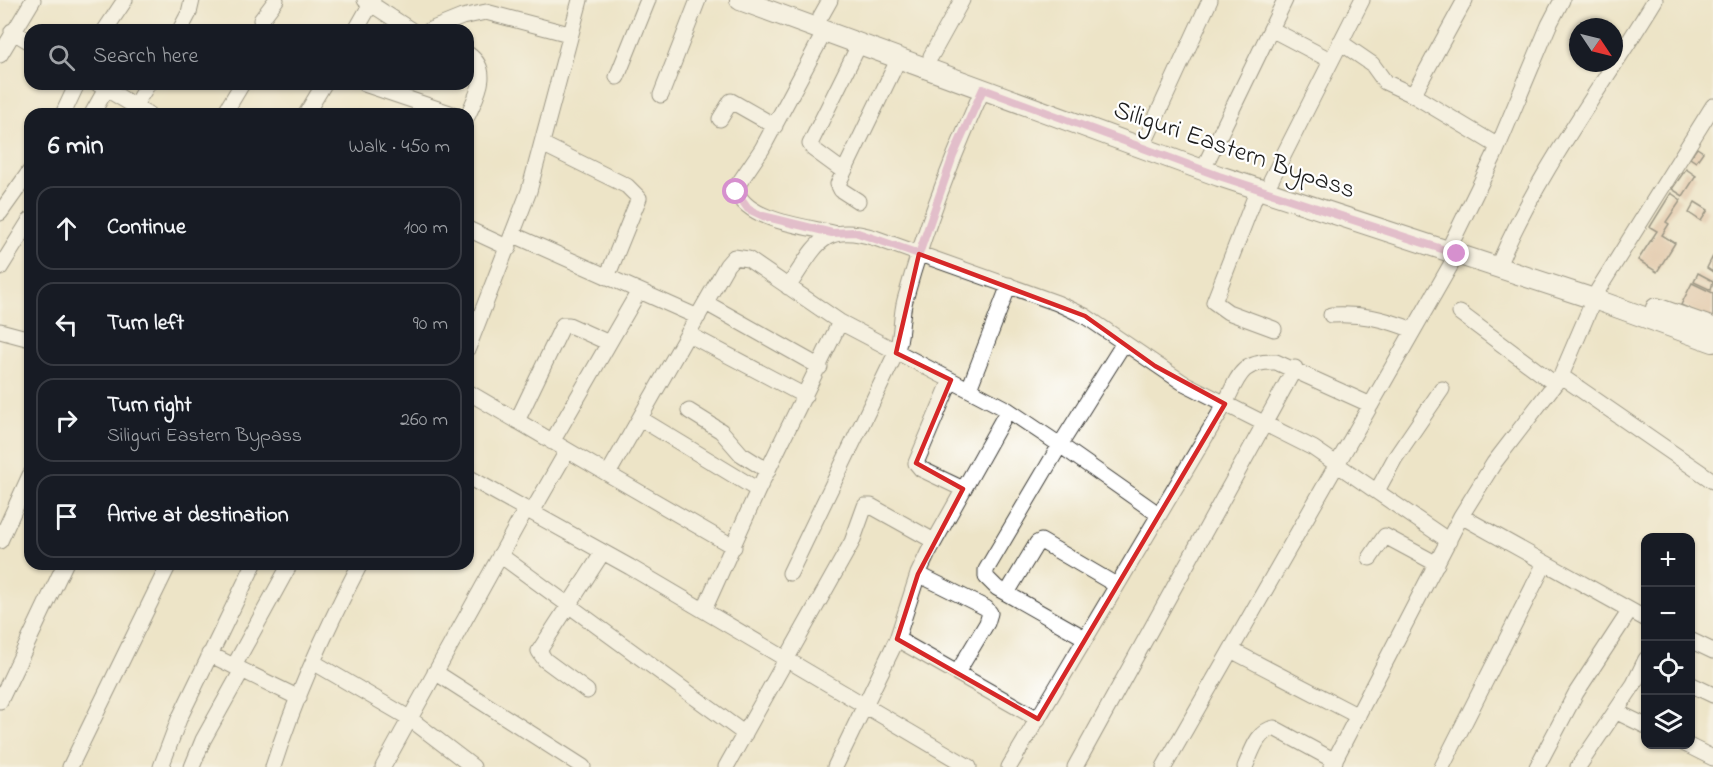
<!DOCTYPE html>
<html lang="en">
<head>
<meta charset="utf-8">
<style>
	body { margin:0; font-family:"Indie Flower",sans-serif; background:#20242c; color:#f1f3f6 }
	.controls { position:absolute; right:18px; bottom:18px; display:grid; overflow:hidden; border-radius:12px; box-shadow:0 2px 4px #0004 }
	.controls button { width:54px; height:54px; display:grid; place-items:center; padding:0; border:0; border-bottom:2px solid #363941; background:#171b24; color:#f1f3f6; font:30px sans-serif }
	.compass { position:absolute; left:1569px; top:18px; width:54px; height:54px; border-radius:50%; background:#171b24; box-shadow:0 2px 4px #0004; rotate:125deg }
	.stop { position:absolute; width:18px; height:18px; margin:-14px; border:4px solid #d690ce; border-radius:50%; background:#fff }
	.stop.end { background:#d690ce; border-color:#fff; box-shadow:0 2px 6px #0008 }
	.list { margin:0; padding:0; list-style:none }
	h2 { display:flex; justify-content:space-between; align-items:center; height:78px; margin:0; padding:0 24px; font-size:26px }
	h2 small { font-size:20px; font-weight:400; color:#9ea1a6 }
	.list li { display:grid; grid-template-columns:39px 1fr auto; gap:18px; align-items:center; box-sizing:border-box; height:84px; margin:0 12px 12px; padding:0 12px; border:2px solid #363941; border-radius:18px }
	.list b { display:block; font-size:22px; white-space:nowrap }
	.list p { margin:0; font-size:20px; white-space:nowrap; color:#9ea1a6 }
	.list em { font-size:20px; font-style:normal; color:#9ea1a6 }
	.icon { flex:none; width:33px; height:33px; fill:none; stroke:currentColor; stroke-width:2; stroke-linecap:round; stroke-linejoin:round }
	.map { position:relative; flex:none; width:1713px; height:767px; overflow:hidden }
	.search { position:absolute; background:#171b24; box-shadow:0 2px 4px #0004; left:24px; top:24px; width:450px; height:66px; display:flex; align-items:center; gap:15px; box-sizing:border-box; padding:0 21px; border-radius:18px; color:#9ea1a6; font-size:22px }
	.panel { position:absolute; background:#171b24; box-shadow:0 2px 4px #0004; left:24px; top:108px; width:450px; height:462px; border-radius:18px }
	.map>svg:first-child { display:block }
	.building { fill:#d7aa8d }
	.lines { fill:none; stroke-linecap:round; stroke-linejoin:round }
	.minor-casing { stroke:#3b3a36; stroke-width:17 }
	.major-casing { stroke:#3b3a36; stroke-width:22 }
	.minor { stroke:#fff; stroke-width:15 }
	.major { stroke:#fff; stroke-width:20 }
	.route { stroke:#d690ce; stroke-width:8 }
	.marked { fill:none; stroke:#d62828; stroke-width:4.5; stroke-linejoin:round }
	.labels { text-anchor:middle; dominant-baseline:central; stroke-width:4.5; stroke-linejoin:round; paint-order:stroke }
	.street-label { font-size:26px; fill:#1c1c1c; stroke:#fff }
</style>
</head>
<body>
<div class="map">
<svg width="1713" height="767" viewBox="0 0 1713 767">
	<rect width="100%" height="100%" fill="#fff"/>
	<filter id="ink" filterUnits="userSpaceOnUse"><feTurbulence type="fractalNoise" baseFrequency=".0167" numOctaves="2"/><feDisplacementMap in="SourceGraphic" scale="12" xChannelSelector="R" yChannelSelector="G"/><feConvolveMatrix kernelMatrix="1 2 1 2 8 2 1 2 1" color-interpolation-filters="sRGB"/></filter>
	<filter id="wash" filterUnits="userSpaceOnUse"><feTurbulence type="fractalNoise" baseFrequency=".008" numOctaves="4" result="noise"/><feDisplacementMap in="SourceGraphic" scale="24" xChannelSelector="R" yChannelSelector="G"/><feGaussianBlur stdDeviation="1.35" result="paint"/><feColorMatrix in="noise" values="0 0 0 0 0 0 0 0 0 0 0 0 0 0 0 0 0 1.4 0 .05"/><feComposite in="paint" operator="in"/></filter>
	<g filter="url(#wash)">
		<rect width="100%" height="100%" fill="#ede4c7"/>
		<g id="blocks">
			<path class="building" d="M 1697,148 L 1703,152 L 1696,162 L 1690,158 Z
				M 1686,169 L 1696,176 L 1683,196 L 1672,189 Z
				M 1671,193 L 1681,200 L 1666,222 L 1669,224 L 1662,235 L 1675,243 L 1657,272 L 1638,260 L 1657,231 L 1650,227 Z
				M 1695,202 L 1708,210 L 1701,221 L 1689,213 Z
				M 1713,256 L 1713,272 L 1707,268 Z
				M 1698,273 L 1713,281 L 1711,290 L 1694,282 Z
				M 1692,283 L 1713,293 L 1713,320 L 1681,305 Z"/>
		</g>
	</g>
	<g filter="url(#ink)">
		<use href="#blocks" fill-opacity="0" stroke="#3b3a36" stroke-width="1.5"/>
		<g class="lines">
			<g class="minor-casing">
				<path id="minor" d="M 365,0 L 411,30
					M 1465,0 L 1413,95 L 1498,146
					M 821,16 L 830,0
					M 261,20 L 276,0
					M 1271,29 L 1330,60
					M 105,30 L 125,0
					M 180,30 L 189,13 L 192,0
					M 356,30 L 373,0
					M 430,30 L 462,17 L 486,12 L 569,34
					M 12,31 L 30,42
					M 825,31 L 762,149 L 739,183 L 737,192 C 749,221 804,226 833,233
					M 1340,42 L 1372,64 L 1385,82 L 1413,95
					M 468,54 C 492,71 477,94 468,115
					M 0,55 L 33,0
					M 931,56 L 962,0
					M 617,77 L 648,0
					M 98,84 L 148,114
					M 364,84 L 453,114
					M 661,95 L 698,0
					M 135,105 L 148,84
					M 63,114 L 77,84
					M 92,114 L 106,89
					M 224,114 L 242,84
					M 306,114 L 324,84
					M 720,119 L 731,101 L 775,126
					M 1147,137 L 1210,0
					M 542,144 L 627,186 L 639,198 L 607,277
					M 1208,159 L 1285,0
					M 843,171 L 813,149 L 810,144 L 860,43
					M 1271,180 L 1362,0
					M 1258,189 L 1214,302 L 1228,312 L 1274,329
					M 858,201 L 841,190 L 838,184 L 899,58
					M 0,213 L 30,171
					M 468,229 L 509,248
					M 514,235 L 698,317
					M 1452,242 L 1494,156 L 1549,25 L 1562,0
					M 1501,259 C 1541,167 1603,86 1655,0
					M 0,268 L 30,220
					M 788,287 C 816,247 821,221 875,238 L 1057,303 L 1085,316 L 1182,382 L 1313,448 L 1449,541
					M 1598,290 L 1713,106
					M 706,303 L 820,367
					M 1460,313 L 1555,384
					M 1331,315 C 1361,313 1385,319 1413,330
					M 0,331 L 30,339
					M 688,334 L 805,396
					M 1124,343 L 1060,445 L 1158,514
					M 468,348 L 529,191 L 580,0
					M 1561,376 L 1713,481
					M 951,380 L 916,463 L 921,469 L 963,489
					M 969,389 L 1009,285
					M 468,392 L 608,474 L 727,265 L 734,257 L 748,259 L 840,322 L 1008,410 L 1060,445 L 986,570 L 986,577 L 997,588 L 1085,638
					M 689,411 L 721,431 L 741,454 L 768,471
					M 641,419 L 758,490
					M 517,421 L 563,325 L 569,325 L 609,343
					M 552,442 L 639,291
					M 608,474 L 734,547
					M 468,477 L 630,567 L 969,767
					M 1377,491 L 1395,458 L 1442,389
					M 532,512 L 567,451
					M 1461,516 L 1646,619
					M 0,541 L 30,475
					M 500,555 L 745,734
					M 1370,558 L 1385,536 L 1437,564
					M 790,573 L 896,353 C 903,334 900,318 905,300 C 925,227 952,158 983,89
					M 918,574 L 986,608 L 990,613 L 987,623 L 957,673
					M 1007,593 L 1037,543 L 1041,541 L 1116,585
					M 704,610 L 758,490 L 840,322
					M 897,639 L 1038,719
					M 1690,640 L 1713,651
					M 1231,650 L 1358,716
					M 209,654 L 299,698
					M 313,662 L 409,718 L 473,767
					M 234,666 L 290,564
					M 435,672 L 583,767
					M 1690,684 L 1713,695
					M 587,691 L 545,660 L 539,651 L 603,552
					M 0,701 L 65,564
					M 1617,712 L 1646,726
					M 1685,744 L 1713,758
					M 70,767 L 169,564
					M 161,767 L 179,719 L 254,564
					M 192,767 L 203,740 L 242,670
					M 273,767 C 295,697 326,629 360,564
					M 383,767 L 526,509
					M 726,767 L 852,542 L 865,506 L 871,506 L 934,541
					M 835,767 L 897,639 L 918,574 L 928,553 L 1008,410
					M 1009,767 L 1225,404 C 1239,375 1241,361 1276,362 L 1371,405
					M 1075,767 L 1295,368
					M 1164,767 L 1457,254
					M 1245,767 C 1252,752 1257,731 1274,728 L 1335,761
					M 1331,767 L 1461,516 L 1494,463 L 1561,376 L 1594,299
					M 1442,767 L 1544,565
					M 1537,767 L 1576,693 L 1629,612
					M 1578,767 L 1634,684 L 1646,659"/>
			</g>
			<g class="major-casing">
				<path id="major" d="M 740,0 L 1219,176 L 1594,299 L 1713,342
					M 1656,308 L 1713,328"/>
			</g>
			<use href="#minor" class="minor"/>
			<use href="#major" class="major"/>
		</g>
	</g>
	<g class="lines" filter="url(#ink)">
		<path class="route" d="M 736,192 L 748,209 L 763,216 L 832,233 L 855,232 L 919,254 L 953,156 L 983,89 L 1219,176 L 1457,254"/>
	</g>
	<path d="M0 0H1713V767H0ZM 919,254 L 1085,316 L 1155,366 L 1225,404 L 1038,719 L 897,639 L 918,574 L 963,489 L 916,463 L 951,380 L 896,353 Z" fill="#ede4c7" fill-opacity=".55" fill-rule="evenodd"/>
	<path class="marked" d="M 919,254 L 1085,316 L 1155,366 L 1225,404 L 1038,719 L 897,639 L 918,574 L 963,489 L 916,463 L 951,380 L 896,353 Z"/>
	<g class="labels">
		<g class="street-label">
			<text transform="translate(1234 151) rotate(19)">Siliguri Eastern Bypass</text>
		</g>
	</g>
</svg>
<div class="controls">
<button>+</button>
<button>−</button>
<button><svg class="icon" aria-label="locate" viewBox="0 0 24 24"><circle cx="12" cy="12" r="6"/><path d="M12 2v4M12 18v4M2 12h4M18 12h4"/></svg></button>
<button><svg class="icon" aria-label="layers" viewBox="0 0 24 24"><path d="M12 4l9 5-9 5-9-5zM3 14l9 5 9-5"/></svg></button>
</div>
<svg class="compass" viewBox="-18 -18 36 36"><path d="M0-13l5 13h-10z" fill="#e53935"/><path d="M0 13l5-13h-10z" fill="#9ea1a6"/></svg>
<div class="stop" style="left:736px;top:192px"></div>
<div class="stop end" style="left:1457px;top:254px"></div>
<div class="search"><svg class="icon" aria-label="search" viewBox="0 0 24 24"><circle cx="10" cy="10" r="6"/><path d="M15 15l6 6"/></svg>Search here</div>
<section class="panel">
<h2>6 min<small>Walk · 450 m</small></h2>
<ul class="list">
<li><svg class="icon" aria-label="ahead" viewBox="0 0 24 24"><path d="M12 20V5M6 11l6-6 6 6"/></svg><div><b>Continue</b></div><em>100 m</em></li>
<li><svg class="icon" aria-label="left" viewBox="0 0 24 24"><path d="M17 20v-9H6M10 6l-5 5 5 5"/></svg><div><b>Turn left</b></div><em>90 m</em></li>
<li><svg class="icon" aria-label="right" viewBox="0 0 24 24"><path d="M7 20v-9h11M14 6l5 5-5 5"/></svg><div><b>Turn right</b><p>Siliguri Eastern Bypass</p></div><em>260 m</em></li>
<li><svg class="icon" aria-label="arrive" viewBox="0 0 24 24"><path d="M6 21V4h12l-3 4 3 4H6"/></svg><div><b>Arrive at destination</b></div></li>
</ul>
</section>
</div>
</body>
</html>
